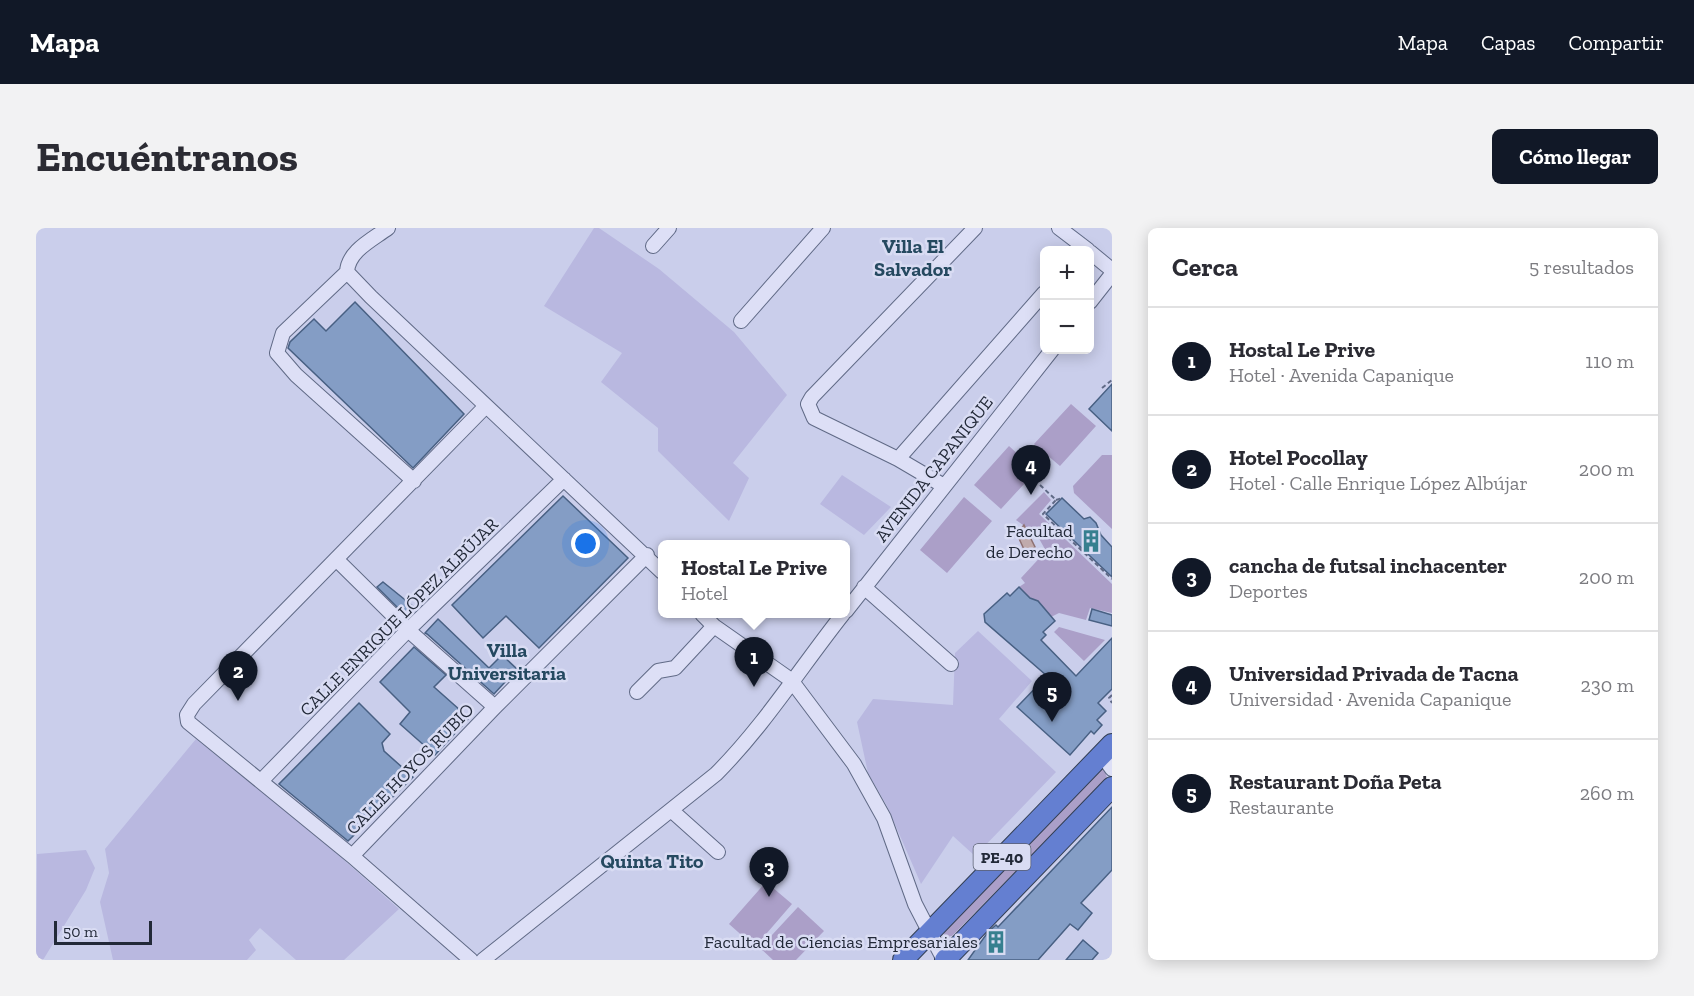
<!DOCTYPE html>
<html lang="es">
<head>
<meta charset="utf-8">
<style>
	body { margin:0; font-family:"Zilla Slab",serif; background:#f2f2f3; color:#2b2b33 }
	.controls { position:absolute; right:18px; top:18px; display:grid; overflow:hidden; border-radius:9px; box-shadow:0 3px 15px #0003 }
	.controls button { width:54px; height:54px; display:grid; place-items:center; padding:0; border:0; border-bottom:2px solid #e1e1e2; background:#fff; color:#2b2b33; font:30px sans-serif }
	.scale { position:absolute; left:18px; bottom:15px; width:98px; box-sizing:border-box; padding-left:6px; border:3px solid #222938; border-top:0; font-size:16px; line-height:21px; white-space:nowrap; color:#222938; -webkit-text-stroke:4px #d9dcf3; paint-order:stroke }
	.you { position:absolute; left:550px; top:316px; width:21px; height:21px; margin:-15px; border:4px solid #fff; border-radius:50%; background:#1a73e8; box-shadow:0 0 0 9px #1a73e833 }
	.badge { display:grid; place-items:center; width:39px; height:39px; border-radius:50%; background:#111827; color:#fff; font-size:20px; font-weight:700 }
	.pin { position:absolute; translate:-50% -50px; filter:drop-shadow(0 2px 3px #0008) }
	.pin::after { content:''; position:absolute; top:32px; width:21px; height:18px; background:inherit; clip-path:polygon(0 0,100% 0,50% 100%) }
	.popup { position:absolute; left:622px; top:312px; width:192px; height:78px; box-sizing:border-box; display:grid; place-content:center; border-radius:9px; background:#fff; filter:drop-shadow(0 2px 4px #0005); font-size:20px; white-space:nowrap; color:#7c7c81 }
	.popup b { font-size:22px; color:#2b2b33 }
	.popup::after { content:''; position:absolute; left:50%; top:100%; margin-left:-12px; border:12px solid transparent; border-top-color:#fff }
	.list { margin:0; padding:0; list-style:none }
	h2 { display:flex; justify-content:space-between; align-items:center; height:78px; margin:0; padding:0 24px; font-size:26px }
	h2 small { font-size:20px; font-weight:400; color:#7c7c81 }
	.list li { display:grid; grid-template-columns:39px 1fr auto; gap:18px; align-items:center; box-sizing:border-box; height:108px; padding:0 24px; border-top:2px solid #e1e1e2 }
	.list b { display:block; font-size:22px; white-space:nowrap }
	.list p { margin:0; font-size:20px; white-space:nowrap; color:#7c7c81 }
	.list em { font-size:20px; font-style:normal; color:#7c7c81 }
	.map { position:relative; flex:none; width:1076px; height:732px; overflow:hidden; border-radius:9px }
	header { display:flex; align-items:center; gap:36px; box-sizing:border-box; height:84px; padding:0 30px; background:#111827; color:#fff }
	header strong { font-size:28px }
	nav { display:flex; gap:33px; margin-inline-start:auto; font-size:21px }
	.intro { display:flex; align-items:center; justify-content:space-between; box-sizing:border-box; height:144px; padding:0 36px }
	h1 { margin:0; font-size:42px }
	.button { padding:15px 27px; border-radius:9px; background:#111827; color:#fff; font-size:21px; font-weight:700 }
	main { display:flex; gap:36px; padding:0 36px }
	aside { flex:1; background:#fff; border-radius:9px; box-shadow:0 3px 15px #0003 }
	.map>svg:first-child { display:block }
	.farmland { fill:#b9b8e0 }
	.green { fill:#ab9fc8 }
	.water { fill:#c0aaac; stroke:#8e7173; stroke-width:1.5 }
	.building { fill:#849dc5; stroke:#486083; stroke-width:1.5 }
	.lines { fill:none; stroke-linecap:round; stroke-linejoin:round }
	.minor-casing { stroke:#606a86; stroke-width:16 }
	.highway-casing { stroke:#333f54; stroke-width:22 }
	.path { stroke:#606a86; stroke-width:2; stroke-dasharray:4.5 3; stroke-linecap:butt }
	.minor { stroke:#dddff6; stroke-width:14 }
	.highway { stroke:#647fd1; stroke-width:20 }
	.labels { text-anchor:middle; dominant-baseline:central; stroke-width:5; stroke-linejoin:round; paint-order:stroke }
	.shield { fill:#d9dcf3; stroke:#595f70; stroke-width:1.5 }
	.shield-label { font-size:16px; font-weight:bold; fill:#222938 }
	.street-label { font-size:18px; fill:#222938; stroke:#d9dcf3 }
	.poi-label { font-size:18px; fill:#222938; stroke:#d9dcf3; text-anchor:end }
	.neighbourhood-label { font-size:20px; font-weight:bold; fill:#254960; stroke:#d9dcf3 }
</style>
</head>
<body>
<header>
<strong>Mapa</strong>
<nav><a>Mapa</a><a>Capas</a><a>Compartir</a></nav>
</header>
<div class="intro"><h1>Encuéntranos</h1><a class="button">Cómo llegar</a></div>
<main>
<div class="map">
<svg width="1076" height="732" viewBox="0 0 1076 732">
	<rect width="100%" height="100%" fill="#caceeb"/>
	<path class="farmland" d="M 558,0 L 563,0 L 623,41 L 698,104 L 751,167 L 697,235 L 713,250 L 693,293 L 622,223 L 622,200 L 565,154 L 586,125 L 508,78 Z
		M 806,247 L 855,279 L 828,307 L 784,276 Z
		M 942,403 L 996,453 L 963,491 L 1020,544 L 939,628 L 917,608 L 885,656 L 851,578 L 832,545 L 821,494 L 837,471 L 917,477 L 919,425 Z
		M 160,511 L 290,616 L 363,681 L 308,732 L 260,732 L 224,700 L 213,712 L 220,722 L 211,732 L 77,732 L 64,674 L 73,645 L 69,621 Z
		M 50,622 L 59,640 L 50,662 L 7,732 L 0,732 L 1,626 Z"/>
	<path class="green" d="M 1035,176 L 1060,198 L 1024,238 L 998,216 Z
		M 973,218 L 1000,243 L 965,281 L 938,257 Z
		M 1066,227 L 1076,227 L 1076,301 L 1038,265 L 1037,258 Z
		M 1008,264 L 1015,272 L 1003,286 L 1076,356 L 1076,385 L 1054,380 L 1050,392 L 1023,385 L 1015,389 L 1002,373 L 994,370 L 983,359 L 989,355 L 985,350 L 1010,323 L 1001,307 L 980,292 Z
		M 928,269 L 956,293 L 911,345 L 884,322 Z
		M 1023,399 L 1069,412 L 1048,433 L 1018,404 Z
		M 1063,541 L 1069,542 L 1071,550 L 916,708 L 909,709 L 907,701 Z
		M 730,654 L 756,676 L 719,719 L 693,696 Z
		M 762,679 L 788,703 L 760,732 L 737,732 L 724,720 Z"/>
	<path class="water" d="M 988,297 L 999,319 L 991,328 L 981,306 Z"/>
	<path class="building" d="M 319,74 L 428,186 L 377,240 L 252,120 L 254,114 L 278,91 L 290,103 Z
		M 1076,156 L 1076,203 L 1053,181 Z
		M 527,268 L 592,330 L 503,420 L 470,388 L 447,410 L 416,377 Z
		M 1026,270 L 1048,291 L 1054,289 L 1060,295 L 1065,307 L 1076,319 L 1076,349 L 1010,286 Z
		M 347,354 L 378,379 L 370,388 L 341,359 Z
		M 983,359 L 994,370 L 1002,373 L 1019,393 L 1007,404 L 1010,407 L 1005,412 L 1040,448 L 1076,410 L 1076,461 L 1062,475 L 1070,483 L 1061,492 L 1066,497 L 1058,506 L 1055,503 L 1034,527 L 981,479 L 1011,448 L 949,394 L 948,386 L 971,365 L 974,368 Z
		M 1056,381 L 1076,387 L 1076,398 L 1053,392 Z
		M 402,391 L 453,440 L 466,427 L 481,441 L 458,466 L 391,406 L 389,405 Z
		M 378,419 L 410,447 L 398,459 L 433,490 L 399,527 L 364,496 L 374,484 L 344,454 Z
		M 323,475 L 354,506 L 346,515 L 348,523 L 377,549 L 312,613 L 243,556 Z
		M 1076,579 L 1076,642 L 1045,675 L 1056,685 L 1042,702 L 1034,696 L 1002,732 L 932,732 L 952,704 L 960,697 L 962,699 Z
		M 1047,712 L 1062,725 L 1056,732 L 1030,732 Z"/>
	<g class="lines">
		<g class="minor-casing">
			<path id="minor" d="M 1023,0 L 1052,22
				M 617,18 L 633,0
				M 1054,24 L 1076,42
				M 311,44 L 335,69 L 626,344
				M 311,44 L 247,105 L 241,125 L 260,147 L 378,253
				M 311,44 C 312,23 336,12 352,0
				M 1054,74 L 1076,46
				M 705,93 L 787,0
				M 862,231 L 1008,65
				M 908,258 L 862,231 L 778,190 L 772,176 L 776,169 L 939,0
				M 300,331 L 372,402 L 459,479
				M 828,359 L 915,436
				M 810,383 L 1016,122
				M 666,386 L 678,398 L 755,452 L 818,536 L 848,590 L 879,676 L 908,732
				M 601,464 L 622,443 L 639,440 L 678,398
				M 1066,527 L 1076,541
				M 225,553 L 372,402 L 528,251
				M 635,582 L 682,624
				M 316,628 L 459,479 L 611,327
				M 435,732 L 316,628 L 152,494 L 151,487 L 158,476 L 450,178
				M 447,732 L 680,546 C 728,498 765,439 807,386"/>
		</g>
		<g class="highway-casing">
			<path id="highway" d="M 867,732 L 1076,516
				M 909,732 L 1076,559"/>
		</g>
		<path class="path" d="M 1066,160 L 1076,152
			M 1004,257 L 1020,272 L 1007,286 L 1076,351
			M 1020,272 L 1026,270
			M 1076,467 L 1073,470 L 1076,475"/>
		<use href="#minor" class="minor"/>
		<use href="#highway" class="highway"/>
	</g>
	<defs>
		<g id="building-bare" transform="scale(1.8)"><path d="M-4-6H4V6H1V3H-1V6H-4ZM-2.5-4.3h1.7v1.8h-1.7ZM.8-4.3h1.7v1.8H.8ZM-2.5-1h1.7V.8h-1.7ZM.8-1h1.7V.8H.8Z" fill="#367f8f" stroke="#d9dcf3" stroke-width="2.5" paint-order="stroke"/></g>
	</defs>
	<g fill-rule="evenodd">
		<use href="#building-bare" x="1055" y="313"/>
		<use href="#building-bare" x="960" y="714"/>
	</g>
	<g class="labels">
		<rect class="shield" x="937.5" y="616" width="57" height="26" rx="4.5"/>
		<g class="shield-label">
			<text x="966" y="629">PE-40</text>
		</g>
		<g class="street-label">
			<text transform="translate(898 241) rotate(-52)">AVENIDA CAPANIQUE</text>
			<text transform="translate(363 389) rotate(-45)">CALLE ENRIQUE LÓPEZ ALBÚJAR</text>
			<text transform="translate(374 541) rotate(-46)">CALLE HOYOS RUBIO</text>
		</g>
		<g class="poi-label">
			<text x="1037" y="303">Facultad<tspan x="1037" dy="21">de Derecho</tspan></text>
			<text x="942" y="714">Facultad de Ciencias Empresariales</text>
		</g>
		<g class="neighbourhood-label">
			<text x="877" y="18">Villa El<tspan x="877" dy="23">Salvador</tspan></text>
			<text x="471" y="422">Villa<tspan x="471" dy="23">Universitaria</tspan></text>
			<text x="616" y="633">Quinta Tito</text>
		</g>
	</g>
</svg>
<div class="controls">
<button>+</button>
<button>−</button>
</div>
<div class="scale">50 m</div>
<div class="you"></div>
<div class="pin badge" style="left:718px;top:459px">1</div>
<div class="popup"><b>Hostal Le Prive</b>Hotel</div>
<div class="pin badge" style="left:202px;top:473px">2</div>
<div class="pin badge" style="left:733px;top:669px">3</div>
<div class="pin badge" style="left:995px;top:267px">4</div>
<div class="pin badge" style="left:1016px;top:494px">5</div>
</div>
<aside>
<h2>Cerca<small>5 resultados</small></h2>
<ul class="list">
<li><span class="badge">1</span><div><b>Hostal Le Prive</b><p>Hotel · Avenida Capanique</p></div><em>110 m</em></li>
<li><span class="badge">2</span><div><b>Hotel Pocollay</b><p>Hotel · Calle Enrique López Albújar</p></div><em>200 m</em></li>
<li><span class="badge">3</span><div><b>cancha de futsal inchacenter</b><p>Deportes</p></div><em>200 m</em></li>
<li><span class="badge">4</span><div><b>Universidad Privada de Tacna</b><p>Universidad · Avenida Capanique</p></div><em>230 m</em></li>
<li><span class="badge">5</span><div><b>Restaurant Doña Peta</b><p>Restaurante</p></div><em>260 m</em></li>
</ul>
</aside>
</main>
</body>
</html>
